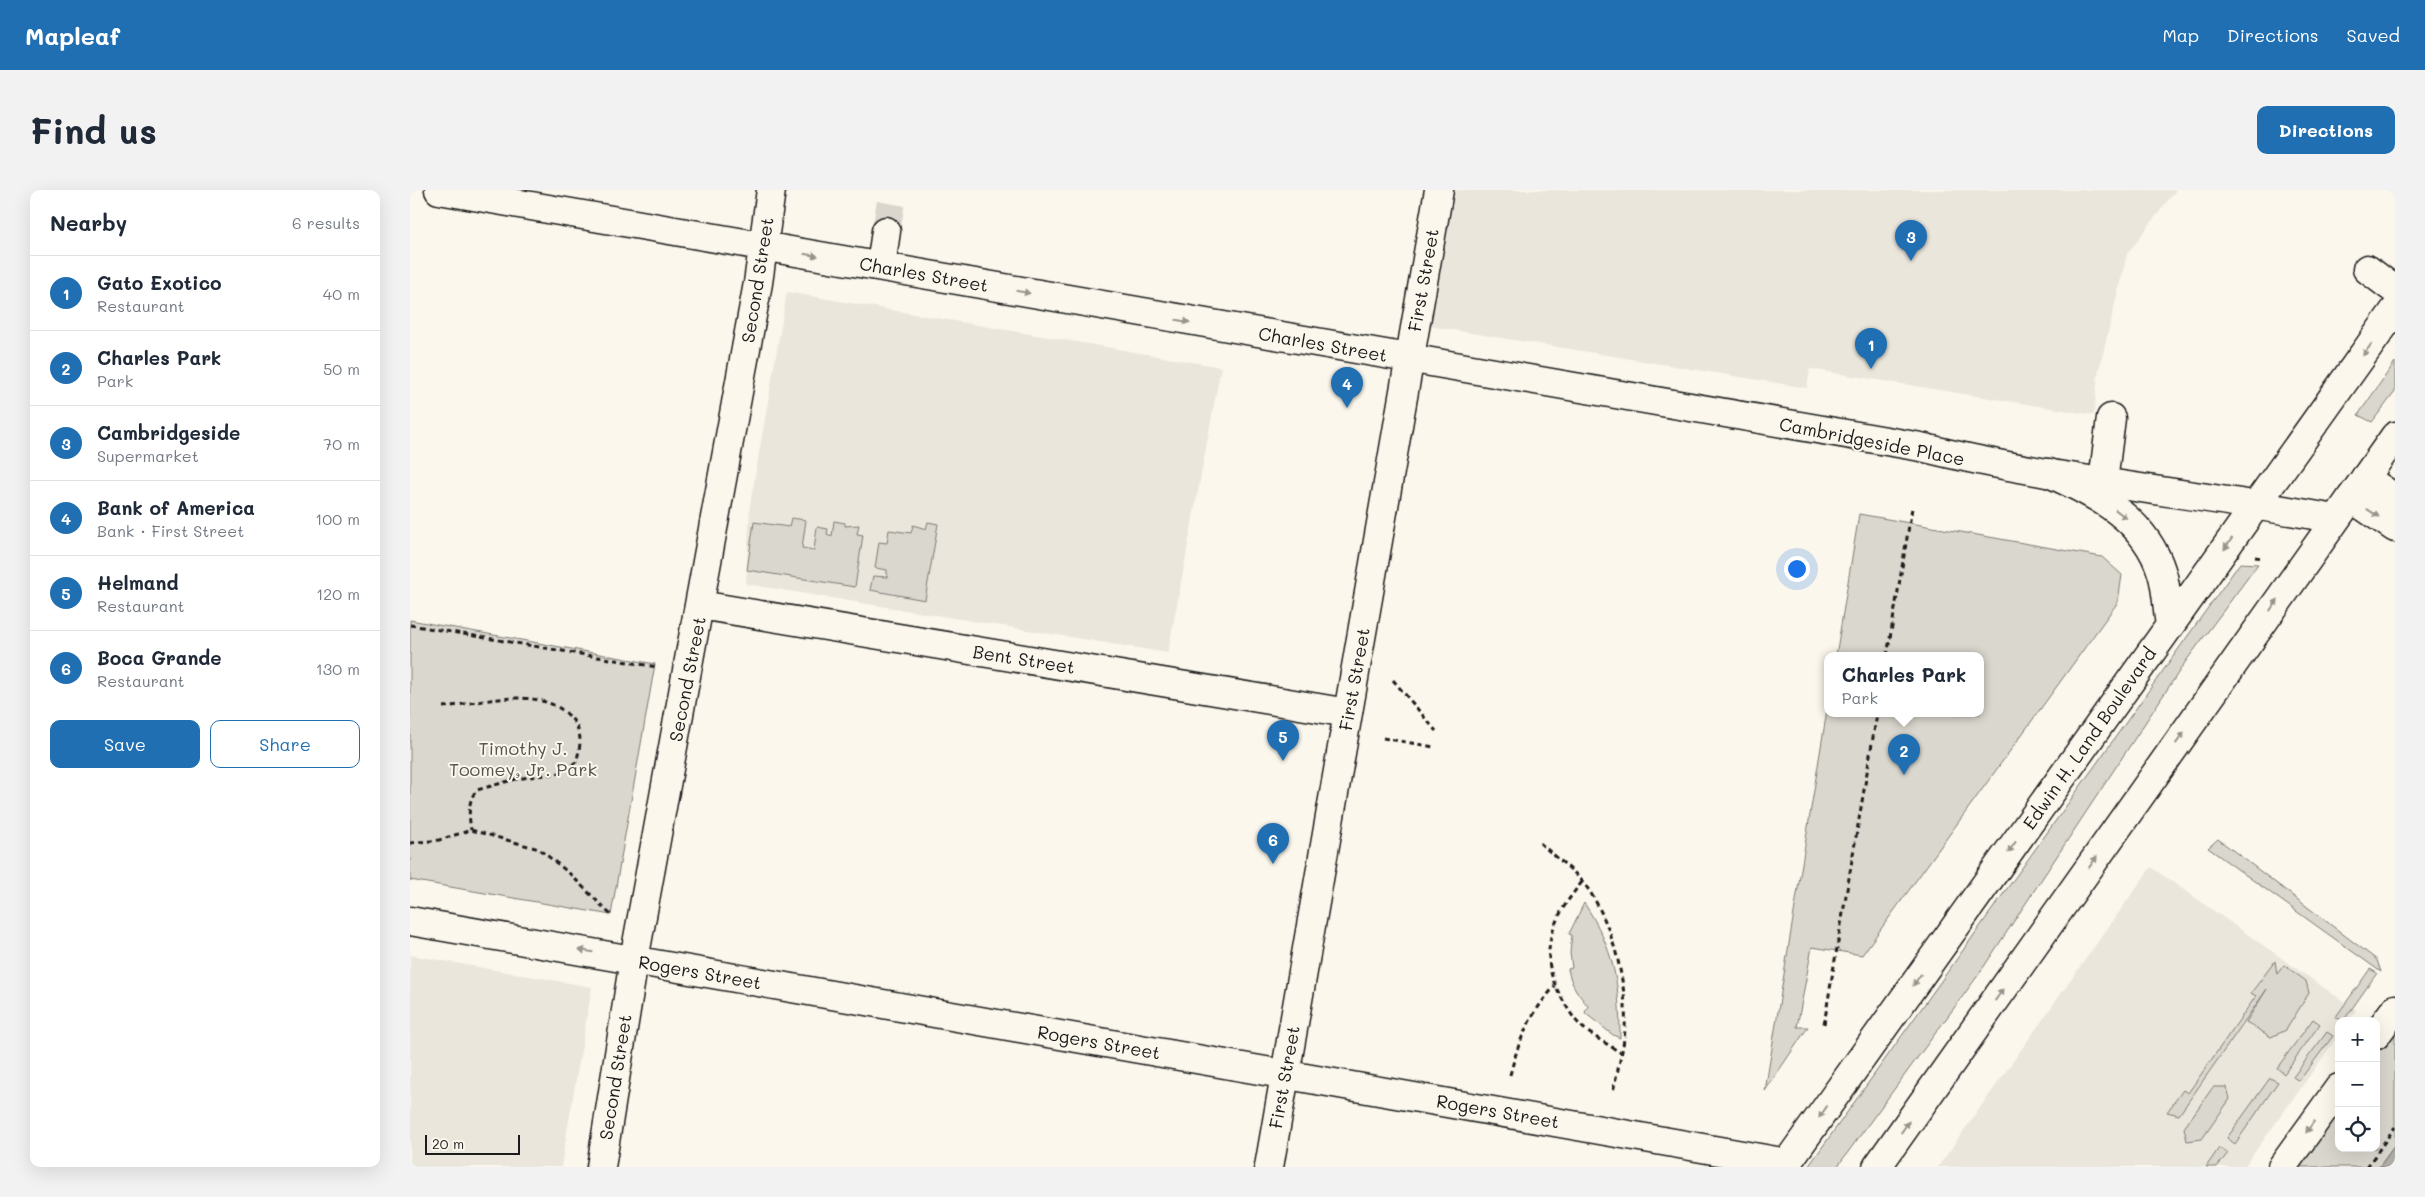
<!DOCTYPE html>
<html lang="en">
<head>
<meta charset="utf-8">
<style>
	body { margin:0; font-family:Mali,sans-serif; background:#f2f2f3; color:#1f2937 }
	.controls { position:absolute; right:15px; bottom:15px; display:grid; overflow:hidden; border-radius:10px; box-shadow:0 5px 20px #0002 }
	.controls button { width:45px; height:45px; display:grid; place-items:center; padding:0; border:0; border-bottom:1px solid #e0e1e3; background:#fff; color:#1f2937; font:25px sans-serif }
	.scale { position:absolute; left:15px; bottom:12px; width:95px; box-sizing:border-box; padding-left:5px; border:2px solid #1c1c1c; border-top:0; font-size:14px; line-height:18px; white-space:nowrap; color:#1c1c1c; -webkit-text-stroke:4px #fbf7ec; paint-order:stroke }
	.you { position:absolute; left:1386px; top:378px; width:18px; height:18px; margin:-12px; border:4px solid #fff; border-radius:50%; background:#1a73e8; box-shadow:0 0 0 8px #1a73e833 }
	.badge { display:grid; place-items:center; width:32px; height:32px; border-radius:50%; background:#1f6fb2; color:#fff; font-size:16px; font-weight:700 }
	.pin { position:absolute; translate:-50% -41px; filter:drop-shadow(0 1px 2px #0008) }
	.pin::after { content:''; position:absolute; top:26px; width:18px; height:15px; background:inherit; clip-path:polygon(0 0,100% 0,50% 100%) }
	.popup { position:absolute; left:1414px; top:462px; width:160px; height:65px; box-sizing:border-box; display:grid; place-content:center; border-radius:10px; background:#fff; filter:drop-shadow(0 1px 4px #0005); font-size:16px; white-space:nowrap; color:#747a83 }
	.popup b { font-size:19px; color:#1f2937 }
	.popup::after { content:''; position:absolute; left:50%; top:100%; margin-left:-10px; border:10px solid transparent; border-top-color:#fff }
	.list { margin:0; padding:0; list-style:none }
	h2 { display:flex; justify-content:space-between; align-items:center; height:65px; margin:0; padding:0 20px; font-size:21px }
	h2 small { font-size:16px; font-weight:400; color:#747a83 }
	.list li { display:grid; grid-template-columns:32px 1fr auto; gap:15px; align-items:center; box-sizing:border-box; height:75px; padding:0 20px; border-top:1px solid #e0e1e3 }
	.list b { display:block; font-size:19px; white-space:nowrap }
	.list p { margin:0; font-size:16px; white-space:nowrap; color:#747a83 }
	.list em { font-size:16px; font-style:normal; color:#747a83 }
	.actions { display:flex; gap:10px; padding:15px 20px }
	.actions a { flex:1; padding:11px 0; border:1px solid #1f6fb2; border-radius:10px; text-align:center; font-size:18px; color:#1f6fb2 }
	.actions .main { background:#1f6fb2; color:#fff }
	.icon { flex:none; width:28px; height:28px; fill:none; stroke:currentColor; stroke-width:2; stroke-linecap:round; stroke-linejoin:round }
	.map { position:relative; flex:none; width:1985px; height:977px; overflow:hidden; border-radius:10px }
	header { display:flex; align-items:center; gap:30px; box-sizing:border-box; height:70px; padding:0 25px; background:#1f6fb2; color:#fff }
	header strong { font-size:24px }
	nav { display:flex; gap:28px; margin-inline-start:auto; font-size:18px }
	.intro { display:flex; align-items:center; justify-content:space-between; box-sizing:border-box; height:120px; padding:0 30px }
	h1 { margin:0; font-size:35px }
	.button { padding:12px 22px; border-radius:10px; background:#1f6fb2; color:#fff; font-size:18px; font-weight:700 }
	main { display:flex; gap:30px; padding:0 30px }
	aside { flex:1; background:#fff; border-radius:10px; box-shadow:0 5px 20px #0002 }
	.map>svg:first-child { display:block }
	.built { fill:#eae6dc }
	.green { fill:#dad7ce; stroke:#7b7a75 }
	.water { fill:#afaca5; stroke:#74726e }
	.lines { fill:none; stroke-linecap:round; stroke-linejoin:round }
	.minor-tunnel { stroke:#dad6cd; stroke-width:28; stroke-dasharray:28 14; stroke-linecap:butt }
	.minor-casing { stroke:#1c1c1c; stroke-width:31 }
	.major-casing { stroke:#1c1c1c; stroke-width:31 }
	.path { stroke:#1c1c1c; stroke-width:3; stroke-dasharray:5 4; stroke-linecap:butt }
	.minor { stroke:#fbf7ec; stroke-width:28 }
	.major { stroke:#fbf7ec; stroke-width:28 }
	.oneway { fill:#97948e }
	.labels { text-anchor:middle; dominant-baseline:central; stroke-width:4; stroke-linejoin:round; paint-order:stroke }
	.street-label { font-size:18px; fill:#1c1c1c; stroke:#fbf7ec }
	.park-label { font-size:18px; fill:#555451; stroke:#fbf7ec }
</style>
</head>
<body>
<header>
<strong>Mapleaf</strong>
<nav><a>Map</a><a>Directions</a><a>Saved</a></nav>
</header>
<div class="intro"><h1>Find us</h1><a class="button">Directions</a></div>
<main>
<aside>
<h2>Nearby<small>6 results</small></h2>
<ul class="list">
<li><span class="badge">1</span><div><b>Gato Exotico</b><p>Restaurant</p></div><em>40 m</em></li>
<li><span class="badge">2</span><div><b>Charles Park</b><p>Park</p></div><em>50 m</em></li>
<li><span class="badge">3</span><div><b>Cambridgeside</b><p>Supermarket</p></div><em>70 m</em></li>
<li><span class="badge">4</span><div><b>Bank of America</b><p>Bank · First Street</p></div><em>100 m</em></li>
<li><span class="badge">5</span><div><b>Helmand</b><p>Restaurant</p></div><em>120 m</em></li>
<li><span class="badge">6</span><div><b>Boca Grande</b><p>Restaurant</p></div><em>130 m</em></li>
</ul>
<div class="actions"><a class="main">Save</a><a>Share</a></div>
</aside>
<div class="map">
<svg width="1985" height="977" viewBox="0 0 1985 977">
	<rect width="100%" height="100%" fill="#fbf7ec"/>
	<filter id="ink" filterUnits="userSpaceOnUse"><feTurbulence type="fractalNoise" baseFrequency=".02" numOctaves="2"/><feDisplacementMap in="SourceGraphic" scale="10" xChannelSelector="R" yChannelSelector="G"/><feConvolveMatrix kernelMatrix="1 2 1 2 8 2 1 2 1" color-interpolation-filters="sRGB"/></filter>
	<g filter="url(#ink)">
		<path class="built" d="M 1041,0 L 1766,0 L 1717,64 L 1688,184 L 1684,225 L 1400,179 L 1397,198 L 1019,136 Z
			M 377,102 L 811,177 L 758,463 L 336,394 L 340,315 Z
			M 1741,677 L 1946,820 L 1939,831 L 1929,831 L 1929,845 L 1834,977 L 1528,977 Z
			M 0,765 L 182,797 L 151,977 L 0,977 Z"/>
		<path class="green" d="M 1985,172 L 1985,202 L 1962,232 L 1948,225 Z
			M 1449,324 L 1692,367 L 1712,385 L 1708,412 L 1452,765 L 1402,757 L 1387,837 L 1398,837 L 1355,901 L 1418,514 L 1418,524 L 1570,524 L 1570,466 L 1426,466 Z
			M 381,328 L 396,330 L 392,358 L 404,360 L 407,337 L 418,339 L 417,344 L 422,346 L 424,331 L 435,333 L 435,336 L 449,335 L 447,344 L 453,345 L 445,397 L 337,380 L 344,332 L 379,337 Z
			M 518,332 L 528,334 L 515,410 L 460,400 L 463,386 L 477,387 L 477,380 L 465,378 L 469,352 L 477,353 L 479,340 L 501,343 L 503,335 L 516,339 Z
			M 1830,373 L 1848,374 L 1776,471 L 1569,784 L 1427,977 L 1398,977 Z
			M 0,430 L 245,474 L 201,725 L 0,690 Z
			M 1808,649 L 1967,770 L 1971,782 L 1798,658 Z
			M 1174,713 C 1204,758 1210,795 1210,848 L 1203,845 L 1175,823 L 1178,816 C 1168,804 1161,795 1158,779 L 1162,778 L 1160,763 L 1162,745 L 1159,744 Z
			M 1865,771 L 1867,784 L 1874,775 L 1896,791 L 1899,803 L 1876,840 L 1861,847 L 1836,832 L 1857,799 L 1769,925 L 1757,922 L 1773,900 L 1778,903 L 1846,806 L 1841,803 Z
			M 1960,779 L 1967,783 L 1934,830 L 1925,828 Z
			M 1903,829 L 1910,834 L 1874,884 L 1867,878 Z
			M 1985,835 L 1985,955 L 1969,977 L 1884,977 L 1929,914 L 1929,958 L 1966,958 L 1966,861 Z
			M 1917,842 L 1923,846 L 1889,891 L 1883,887 Z
			M 1860,888 L 1868,892 L 1825,954 L 1817,948 Z
			M 1803,897 L 1817,897 L 1820,909 L 1792,949 L 1777,951 L 1774,938 Z
			M 1809,958 L 1818,963 L 1807,977 L 1796,977 Z"/>
		<path class="water" d="M 1985,955 L 1985,977 L 1969,977 Z"/>
		<g class="lines">
			<path class="minor-tunnel" d="M 476,41 L 483,0"/>
			<g class="minor-casing">
				<path id="minor" d="M 29,0 L 1511,257 C 1647,291 1788,303 1925,329
					M 471,76 L 476,41
					M 1957,79 L 1985,100
					M 1955,288 L 1985,308
					M 1693,292 L 1701,228
					M 1941,308 L 1985,338
					M 290,415 L 938,523
					M 0,731 C 459,810 918,892 1377,973
					M 1966,845 L 1985,819
					M 191,977 L 224,770 L 348,93 L 361,0
					M 859,977 L 1029,0
					M 1872,977 L 1929,898"/>
			</g>
			<g class="major-casing">
				<path id="major" d="M 1639,283 C 1686,304 1736,329 1752,383 C 1757,399 1757,418 1760,435
					M 1374,977 L 1985,120
					M 1467,977 L 1985,246"/>
			</g>
			<path class="path" d="M 1845,367 L 1853,368
				M 0,435 L 247,477
				M 1477,466 L 1502,318
				M 983,490 L 1026,541
				M 33,517 C 71,513 124,496 156,523 C 173,538 172,553 166,572 L 150,583 L 106,589 L 67,600 C 57,610 59,627 61,640
				M 973,548 L 1024,557
				M 0,653 L 29,650 L 61,640 L 129,659 L 159,683 L 201,725
				M 1130,653 C 1144,666 1161,678 1173,692 C 1201,728 1218,793 1215,838 C 1214,859 1207,881 1203,902
				M 1172,692 C 1143,727 1126,763 1151,807 C 1157,817 1162,827 1170,835 C 1181,846 1198,854 1211,863
				M 1414,834 L 1467,524
				M 1100,885 C 1109,849 1120,824 1145,796
				M 1957,977 L 1985,937"/>
			<use href="#minor" class="minor"/>
			<use href="#major" class="major"/>
		</g>
		<defs><path id="oneway-solid" d="M-6-.8H1V-3.2L6.5 0L1 3.2V.8H-6Z" transform="scale(1.25)"/></defs>
		<g class="oneway">
			<use href="#oneway-solid" transform="translate(401 65) rotate(10)"/>
			<use href="#oneway-solid" transform="translate(613 102) rotate(10)"/>
			<use href="#oneway-solid" transform="translate(773 131) rotate(10)"/>
			<use href="#oneway-solid" transform="translate(1957 160) rotate(126)"/>
			<use href="#oneway-solid" transform="translate(1963 323) rotate(33)"/>
			<use href="#oneway-solid" transform="translate(1711 324) rotate(38)"/>
			<use href="#oneway-solid" transform="translate(1818 354) rotate(125)"/>
			<use href="#oneway-solid" transform="translate(1864 415) rotate(-55)"/>
			<use href="#oneway-solid" transform="translate(1770 548) rotate(-55)"/>
			<use href="#oneway-solid" transform="translate(1602 657) rotate(125)"/>
			<use href="#oneway-solid" transform="translate(1683 672) rotate(-55)"/>
			<use href="#oneway-solid" transform="translate(176 761) rotate(-170)"/>
			<use href="#oneway-solid" transform="translate(1507 790) rotate(125)"/>
			<use href="#oneway-solid" transform="translate(1589 805) rotate(-55)"/>
			<use href="#oneway-solid" transform="translate(1413 922) rotate(125)"/>
			<use href="#oneway-solid" transform="translate(1495 937) rotate(-55)"/>
			<use href="#oneway-solid" transform="translate(1900 937) rotate(125)"/>
		</g>
	</g>
	<g class="labels">
		<g class="street-label">
			<text transform="translate(514 84) rotate(10)">Charles Street</text>
			<text transform="translate(347 90) rotate(-81)">Second Street</text>
			<text transform="translate(1013 90) rotate(-80)">First Street</text>
			<text transform="translate(913 154) rotate(10)">Charles Street</text>
			<text transform="translate(1462 251) rotate(11)">Cambridgeside Place</text>
			<text transform="translate(614 469) rotate(9)">Bent Street</text>
			<text transform="translate(277 489) rotate(-79)">Second Street</text>
			<text transform="translate(944 489) rotate(-80)">First Street</text>
			<text transform="translate(1679 548) rotate(-55)">Edwin H. Land Boulevard</text>
			<text transform="translate(290 782) rotate(10)">Rogers Street</text>
			<text transform="translate(689 852) rotate(10)">Rogers Street</text>
			<text transform="translate(205 887) rotate(-81)">Second Street</text>
			<text transform="translate(874 887) rotate(-80)">First Street</text>
			<text transform="translate(1088 921) rotate(10)">Rogers Street</text>
		</g>
		<g class="park-label">
			<text x="113" y="558">Timothy J.<tspan x="113" dy="21">Toomey, Jr. Park</tspan></text>
		</g>
	</g>
</svg>
<div class="controls">
<button>+</button>
<button>−</button>
<button><svg class="icon" aria-label="locate" viewBox="0 0 24 24"><circle cx="12" cy="12" r="6"/><path d="M12 2v4M12 18v4M2 12h4M18 12h4"/></svg></button>
</div>
<div class="scale">20 m</div>
<div class="you"></div>
<div class="pin badge" style="left:1461px;top:179px">1</div>
<div class="pin badge" style="left:1494px;top:585px">2</div>
<div class="popup"><b>Charles Park</b>Park</div>
<div class="pin badge" style="left:1501px;top:71px">3</div>
<div class="pin badge" style="left:937px;top:218px">4</div>
<div class="pin badge" style="left:873px;top:571px">5</div>
<div class="pin badge" style="left:863px;top:674px">6</div>
</div>
</main>
</body>
</html>
